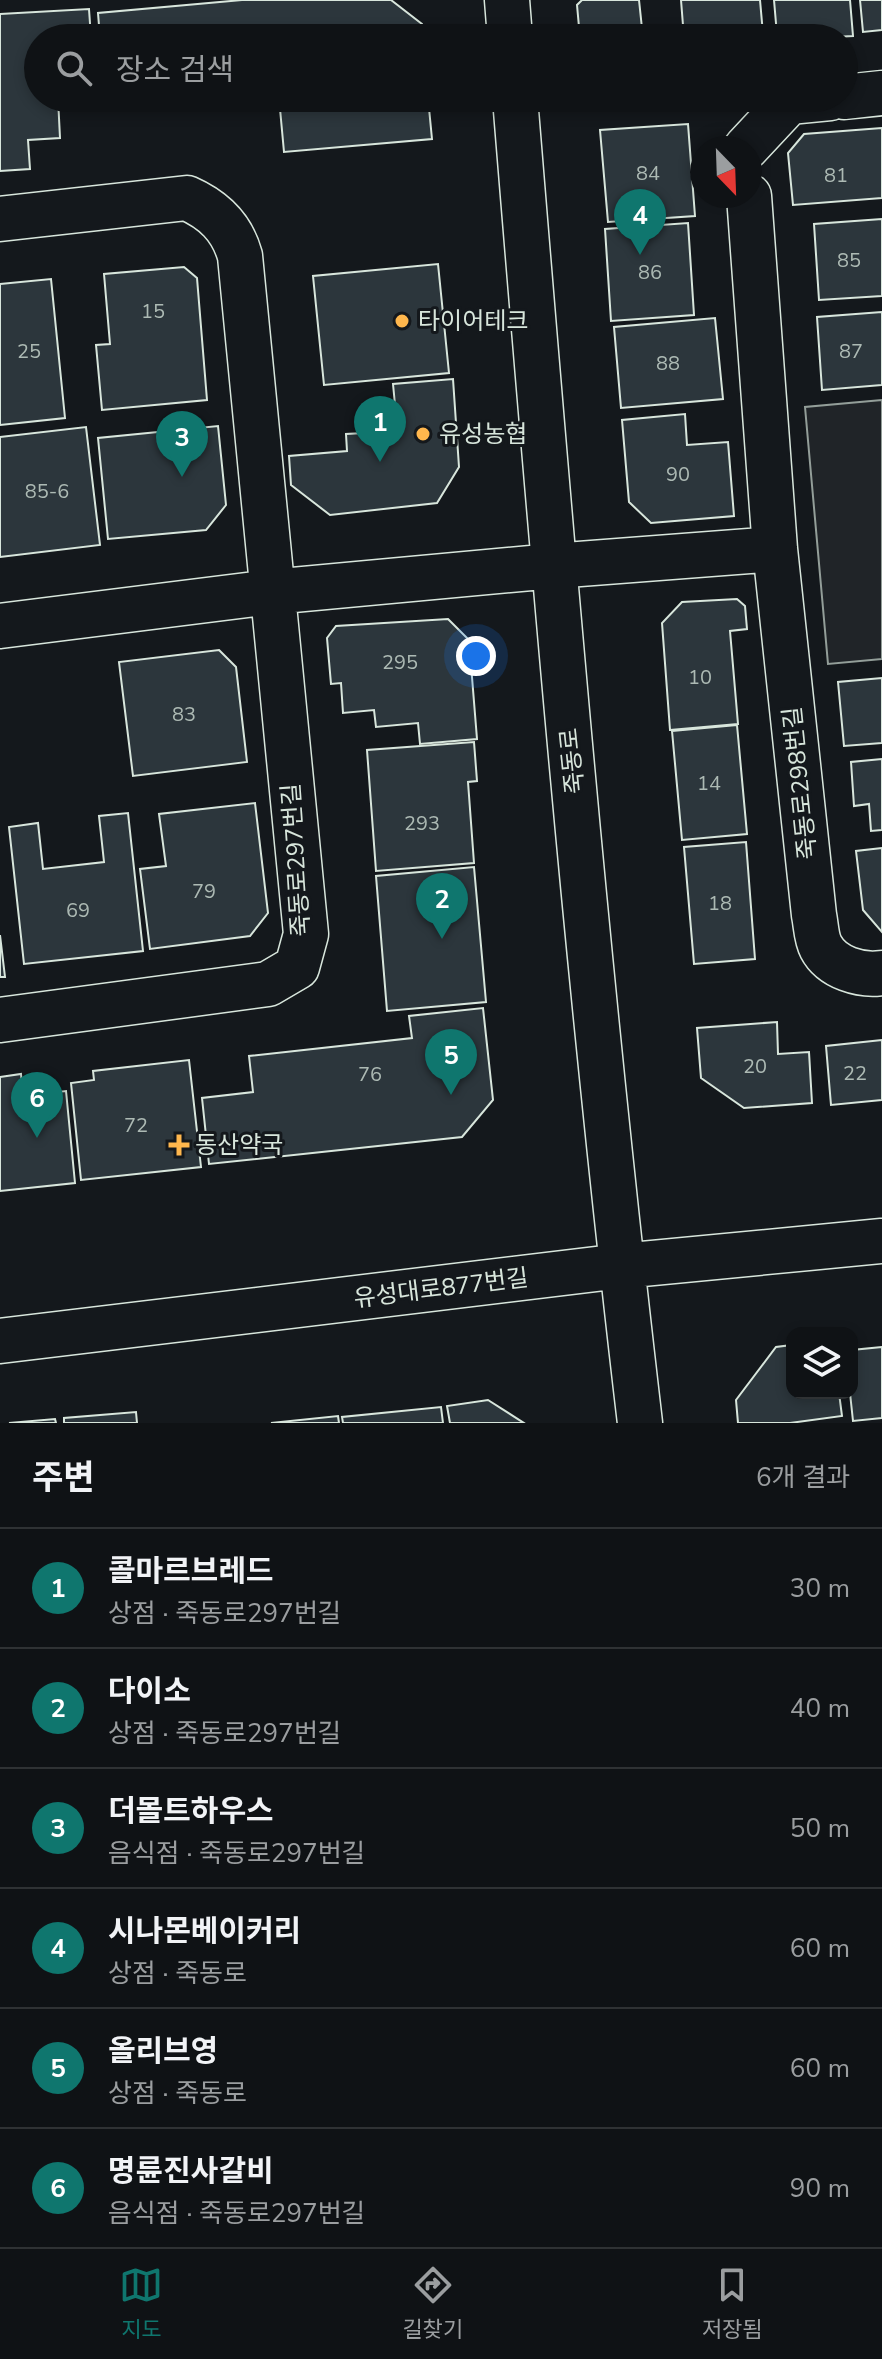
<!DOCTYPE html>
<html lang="ko">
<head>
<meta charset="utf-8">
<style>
	body { margin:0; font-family:"Nunito Sans","Noto Sans KR",sans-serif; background:#1d2022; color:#f1f3f6 }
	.controls { position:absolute; right:24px; bottom:24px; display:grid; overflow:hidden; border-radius:16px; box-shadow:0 4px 12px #0003 }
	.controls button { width:72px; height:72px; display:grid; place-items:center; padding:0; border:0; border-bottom:2px solid #2f3234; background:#0f1215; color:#f1f3f6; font:40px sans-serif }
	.compass { position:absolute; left:690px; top:136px; width:72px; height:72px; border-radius:50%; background:#0f1215; box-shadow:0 4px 12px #0003; rotate:157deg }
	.you { position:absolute; left:476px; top:656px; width:28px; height:28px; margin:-20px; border:6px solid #fff; border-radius:50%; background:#1a73e8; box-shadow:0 0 0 12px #1a73e833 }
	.badge { display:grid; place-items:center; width:52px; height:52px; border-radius:50%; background:#0f766e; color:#fff; font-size:26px; font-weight:700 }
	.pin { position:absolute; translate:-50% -66px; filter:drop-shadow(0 2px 4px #0008) }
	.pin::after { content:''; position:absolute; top:42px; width:28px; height:24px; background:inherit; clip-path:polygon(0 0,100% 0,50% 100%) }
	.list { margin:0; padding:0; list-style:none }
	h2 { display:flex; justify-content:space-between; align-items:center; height:104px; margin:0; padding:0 32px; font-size:34px }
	h2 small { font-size:26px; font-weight:400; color:#9b9ea0 }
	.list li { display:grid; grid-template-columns:52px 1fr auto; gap:24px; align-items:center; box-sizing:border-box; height:120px; padding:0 32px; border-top:2px solid #2f3234 }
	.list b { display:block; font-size:30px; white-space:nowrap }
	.list p { margin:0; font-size:26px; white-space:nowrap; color:#9b9ea0 }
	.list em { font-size:26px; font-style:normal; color:#9b9ea0 }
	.icon { flex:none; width:44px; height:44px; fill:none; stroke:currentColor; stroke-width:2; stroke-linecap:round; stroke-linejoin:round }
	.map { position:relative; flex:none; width:882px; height:1423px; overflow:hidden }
	.search { position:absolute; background:#0f1215; box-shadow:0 4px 12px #0003; left:24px; right:24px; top:24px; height:88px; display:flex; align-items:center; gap:20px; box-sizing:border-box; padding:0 28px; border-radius:44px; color:#9b9ea0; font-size:30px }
	.sheet { height:824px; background:#0f1215 }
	nav { display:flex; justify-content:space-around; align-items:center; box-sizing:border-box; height:112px; border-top:2px solid #2f3234; background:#0f1215; font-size:22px; color:#9b9ea0 }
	nav a { display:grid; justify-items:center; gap:4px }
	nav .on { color:#0f766e }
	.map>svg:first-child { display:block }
	.green { fill:#202428; stroke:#939e99; stroke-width:2 }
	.building { fill:#2c363c; stroke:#d8e6dc; stroke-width:2 }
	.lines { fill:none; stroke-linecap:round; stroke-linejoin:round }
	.minor-casing { stroke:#d8e6dc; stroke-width:47 }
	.minor { stroke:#14181c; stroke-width:44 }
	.poi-dot { fill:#ffb74d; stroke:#14181c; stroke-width:3 }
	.labels { text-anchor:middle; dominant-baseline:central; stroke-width:6; stroke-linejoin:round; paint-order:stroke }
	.number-label { font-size:20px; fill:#adbab4 }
	.poi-label { font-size:24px; fill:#d8e6dc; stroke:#14181c; text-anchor:start }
	.street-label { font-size:24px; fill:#d8e6dc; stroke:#14181c }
</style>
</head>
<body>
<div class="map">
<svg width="882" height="1423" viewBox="0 0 882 1423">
	<rect width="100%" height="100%" fill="#14181c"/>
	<path class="green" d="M 882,400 L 882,659 L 828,664 L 805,407 Z"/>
	<path class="building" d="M 242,0 L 391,0 L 422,24 L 423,38 L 100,38 L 98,13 Z
		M 582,0 L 639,0 L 643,38 L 580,38 L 577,5 Z
		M 681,0 L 760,0 L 763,34 L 684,38 Z
		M 774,0 L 850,0 L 853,36 L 813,38 L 813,31 L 777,35 Z
		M 860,0 L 882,0 L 882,30 L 863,32 Z
		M 89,9 L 91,38 L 38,38 L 38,98 L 58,98 L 60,138 L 28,140 L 30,169 L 0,171 L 0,14 Z
		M 105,98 L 236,98 L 106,109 Z
		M 279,98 L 428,98 L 432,139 L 284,152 Z
		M 688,124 L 695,216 L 608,222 L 600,130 Z
		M 882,128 L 882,198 L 793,205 L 788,153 L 804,134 Z
		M 882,219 L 882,296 L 819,300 L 814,224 Z
		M 688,223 L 694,315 L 611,321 L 605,229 Z
		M 438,264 L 449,373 L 324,385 L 313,276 Z
		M 184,267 L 197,278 L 207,400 L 102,410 L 96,345 L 110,344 L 104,274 Z
		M 51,279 L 65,418 L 0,425 L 0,284 Z
		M 882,312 L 882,385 L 822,390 L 817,317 Z
		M 715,318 L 723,399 L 621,408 L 614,327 Z
		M 453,379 L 459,467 L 437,503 L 330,515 L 291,485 L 289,456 L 347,451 L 346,434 L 364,433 L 362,418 L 396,415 L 393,384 Z
		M 685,414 L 687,445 L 728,442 L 734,516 L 651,523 L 629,502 L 622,420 Z
		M 218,426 L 226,505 L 206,530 L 108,539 L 98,438 Z
		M 86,427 L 100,545 L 0,557 L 0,437 Z
		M 737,599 L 745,606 L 747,629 L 730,631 L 738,724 L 670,730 L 662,623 L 682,602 Z
		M 448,619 L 469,640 L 477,739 L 420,744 L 418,723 L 376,727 L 374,710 L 343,713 L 341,683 L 331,684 L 327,638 L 336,626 Z
		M 219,650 L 236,667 L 247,762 L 133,776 L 119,662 Z
		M 882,678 L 882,743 L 844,746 L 838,682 Z
		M 737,725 L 747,834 L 682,840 L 672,731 Z
		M 474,742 L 477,781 L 468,782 L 474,863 L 376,871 L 367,750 Z
		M 882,759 L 882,830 L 871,831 L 869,804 L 854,806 L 851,762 Z
		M 255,803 L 268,913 L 250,936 L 150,949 L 140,869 L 166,866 L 159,814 Z
		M 128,813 L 143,951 L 24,964 L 9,827 L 38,823 L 43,869 L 104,862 L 99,816 Z
		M 746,842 L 755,959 L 694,964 L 684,847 Z
		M 882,848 L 882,932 L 863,910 L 856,851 Z
		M 474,867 L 486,1002 L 387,1011 L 376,876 Z
		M 0,935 L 5,977 L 0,977 Z
		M 483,1008 L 493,1100 L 462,1137 L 209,1164 L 202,1098 L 253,1092 L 249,1056 L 412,1038 L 409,1016 Z
		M 777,1022 L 778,1054 L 809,1052 L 812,1103 L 744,1108 L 701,1078 L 697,1028 Z
		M 882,1040 L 882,1100 L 831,1105 L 826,1046 Z
		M 189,1060 L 201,1167 L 81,1180 L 71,1083 L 94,1080 L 93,1071 Z
		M 21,1074 L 23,1096 L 66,1091 L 75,1183 L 0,1191 L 0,1077 Z
		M 792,1345 L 792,1393 L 839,1393 L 842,1416 L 790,1423 L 738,1423 L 736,1400 L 776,1347 Z
		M 882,1347 L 882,1418 L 853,1421 L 850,1393 L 852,1350 Z
		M 488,1400 L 524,1423 L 450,1423 L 447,1406 Z
		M 441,1407 L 443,1423 L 343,1423 L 342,1417 Z
		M 136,1412 L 137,1423 L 64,1423 L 64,1418 Z
		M 338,1416 L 339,1423 L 271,1423 Z
		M 55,1419 L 56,1423 L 9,1423 Z"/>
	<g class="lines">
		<g class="minor-casing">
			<path id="minor" d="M 507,0 L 510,38
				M 844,97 L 882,93
				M 515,98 C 551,540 588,983 640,1423
				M 746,148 L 789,102 L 830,98
				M 749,196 L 775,549 L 814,915 C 816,924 816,938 821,947 C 832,968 861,976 882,973
				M 0,219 L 187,198 C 214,210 232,227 240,256 L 306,934 L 297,967 L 268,984 L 0,1020
				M 0,626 L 271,592 L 553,566 L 775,549
				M 0,1341 L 621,1266 L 882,1241"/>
		</g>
		<use href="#minor" class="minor"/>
	</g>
	<g class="poi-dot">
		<circle cx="402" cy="321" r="8"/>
		<circle cx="423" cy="434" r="8"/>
		<path d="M175 1133h8v8h8v8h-8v8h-8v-8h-8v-8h8z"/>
	</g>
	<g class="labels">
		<g class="number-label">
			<text x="648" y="173">84</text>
			<text x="836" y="175">81</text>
			<text x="849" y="260">85</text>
			<text x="650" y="272">86</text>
			<text x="153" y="311">15</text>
			<text x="29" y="351">25</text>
			<text x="851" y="351">87</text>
			<text x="668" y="363">88</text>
			<text x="678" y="474">90</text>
			<text x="47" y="491">85-6</text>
			<text x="400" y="662">295</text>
			<text x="700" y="677">10</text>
			<text x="184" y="714">83</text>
			<text x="709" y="783">14</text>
			<text x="422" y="823">293</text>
			<text x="204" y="891">79</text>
			<text x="720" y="903">18</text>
			<text x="78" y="910">69</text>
			<text x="755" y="1066">20</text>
			<text x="855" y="1073">22</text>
			<text x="370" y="1074">76</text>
			<text x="136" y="1125">72</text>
		</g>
		<g class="poi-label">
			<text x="418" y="321">타이어테크</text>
			<text x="439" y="434">유성농협</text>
			<text x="195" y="1145">동산약국</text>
		</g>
		<g class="street-label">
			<text transform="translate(572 761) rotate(-96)">죽동로</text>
			<text transform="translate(800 783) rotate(-96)">죽동로298번길</text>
			<text transform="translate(296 860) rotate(-94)">죽동로297번길</text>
			<text transform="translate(441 1288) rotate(-7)">유성대로877번길</text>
		</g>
	</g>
</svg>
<div class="controls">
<button><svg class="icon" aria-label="layers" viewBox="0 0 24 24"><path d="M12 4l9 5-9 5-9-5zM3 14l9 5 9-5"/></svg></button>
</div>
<svg class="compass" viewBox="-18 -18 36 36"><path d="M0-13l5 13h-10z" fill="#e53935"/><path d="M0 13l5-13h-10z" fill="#9b9ea0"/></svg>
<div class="you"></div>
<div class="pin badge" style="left:380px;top:462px">1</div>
<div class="pin badge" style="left:442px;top:939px">2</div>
<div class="pin badge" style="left:182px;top:477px">3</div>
<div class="pin badge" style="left:640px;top:255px">4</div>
<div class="pin badge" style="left:451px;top:1095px">5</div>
<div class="pin badge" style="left:37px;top:1138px">6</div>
<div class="search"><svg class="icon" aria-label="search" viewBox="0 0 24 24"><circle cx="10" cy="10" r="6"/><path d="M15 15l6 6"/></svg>장소 검색</div>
</div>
<section class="sheet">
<h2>주변<small>6개 결과</small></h2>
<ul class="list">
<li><span class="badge">1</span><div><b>콜마르브레드</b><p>상점 · 죽동로297번길</p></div><em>30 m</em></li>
<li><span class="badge">2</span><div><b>다이소</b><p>상점 · 죽동로297번길</p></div><em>40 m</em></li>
<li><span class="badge">3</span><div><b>더몰트하우스</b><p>음식점 · 죽동로297번길</p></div><em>50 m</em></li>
<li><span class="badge">4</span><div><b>시나몬베이커리</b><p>상점 · 죽동로</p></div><em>60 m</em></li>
<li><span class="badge">5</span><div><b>올리브영</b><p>상점 · 죽동로</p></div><em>60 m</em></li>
<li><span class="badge">6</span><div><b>명륜진사갈비</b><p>음식점 · 죽동로297번길</p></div><em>90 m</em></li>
</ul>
</section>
<nav>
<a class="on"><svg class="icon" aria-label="map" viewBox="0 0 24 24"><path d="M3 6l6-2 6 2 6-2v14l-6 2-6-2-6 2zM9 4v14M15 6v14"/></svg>지도</a>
<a><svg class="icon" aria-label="directions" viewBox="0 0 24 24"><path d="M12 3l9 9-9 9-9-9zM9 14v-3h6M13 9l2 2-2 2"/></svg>길찾기</a>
<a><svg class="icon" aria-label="saved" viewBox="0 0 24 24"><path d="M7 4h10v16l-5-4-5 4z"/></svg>저장됨</a>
</nav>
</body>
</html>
